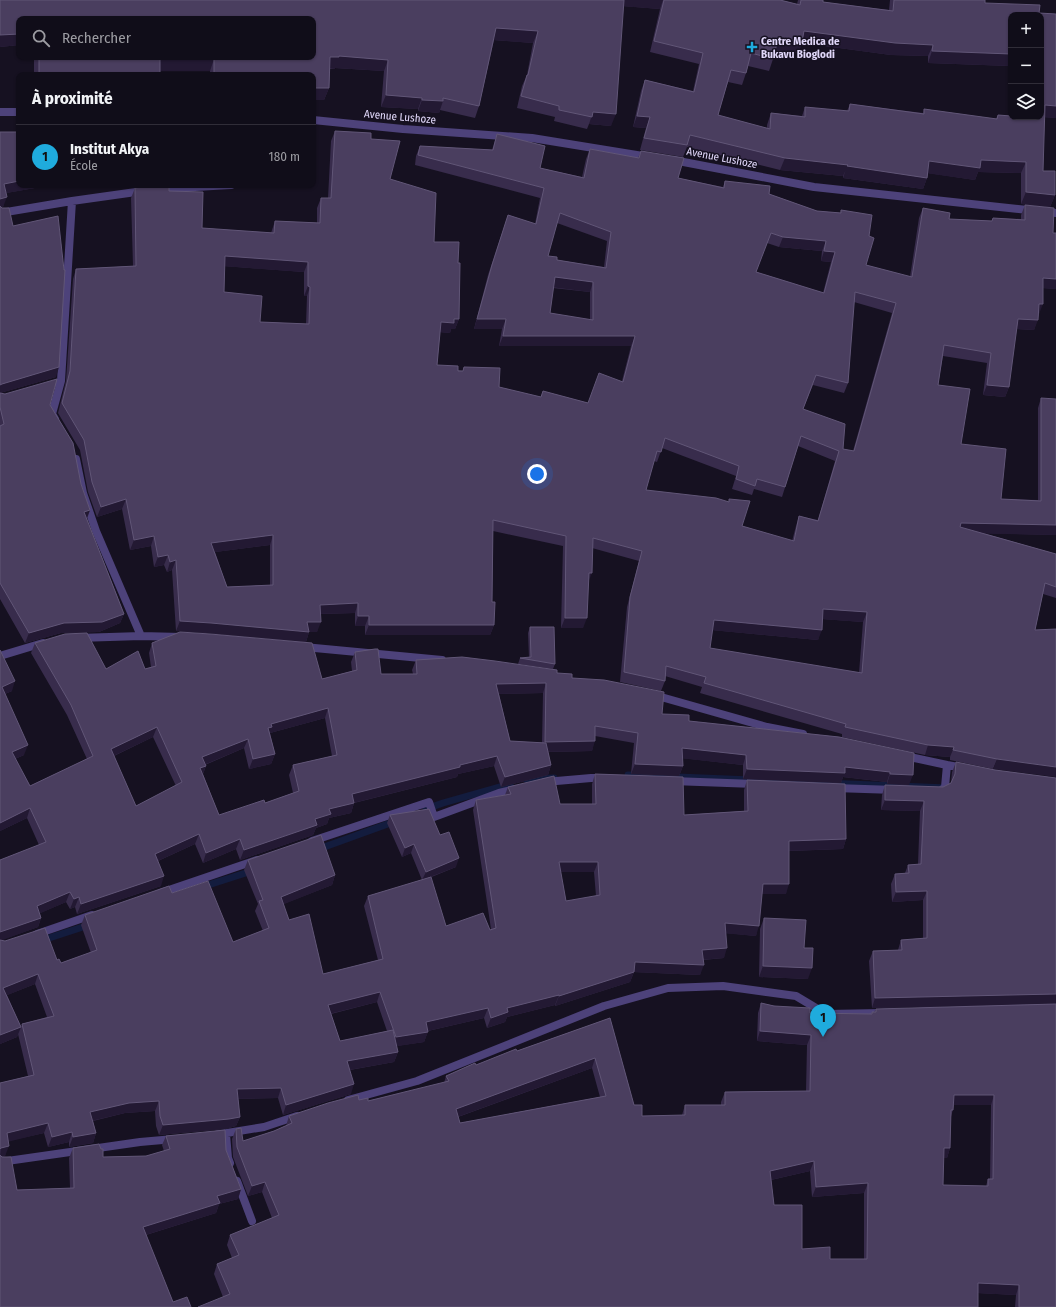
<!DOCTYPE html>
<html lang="fr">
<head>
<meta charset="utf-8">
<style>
	body { margin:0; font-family:"Fira Sans Condensed",sans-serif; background:#191622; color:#f1f3f6 }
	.controls { position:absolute; right:12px; top:12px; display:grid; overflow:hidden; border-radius:8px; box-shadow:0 1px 3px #0004 }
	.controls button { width:36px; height:36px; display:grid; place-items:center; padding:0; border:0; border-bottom:1px solid #302d38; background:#100d19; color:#f1f3f6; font:20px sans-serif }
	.you { position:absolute; left:537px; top:474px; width:14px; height:14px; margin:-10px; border:3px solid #fff; border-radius:50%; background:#1a73e8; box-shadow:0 0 0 6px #1a73e833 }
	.badge { display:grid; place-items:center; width:26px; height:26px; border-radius:50%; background:#1fabdd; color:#111; font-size:13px; font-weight:700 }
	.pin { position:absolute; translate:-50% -33px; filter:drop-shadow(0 1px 2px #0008) }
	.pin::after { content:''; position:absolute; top:21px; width:14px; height:12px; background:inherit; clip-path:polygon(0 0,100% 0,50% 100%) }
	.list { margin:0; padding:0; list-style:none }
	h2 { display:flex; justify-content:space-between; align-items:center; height:52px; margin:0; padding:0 16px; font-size:17px }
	h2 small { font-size:13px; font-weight:400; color:#9c9ca2 }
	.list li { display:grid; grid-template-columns:26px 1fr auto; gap:12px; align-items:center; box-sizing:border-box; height:64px; padding:0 16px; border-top:1px solid #302d38 }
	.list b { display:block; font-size:15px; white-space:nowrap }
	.list p { margin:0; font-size:13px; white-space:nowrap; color:#9c9ca2 }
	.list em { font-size:13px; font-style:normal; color:#9c9ca2 }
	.icon { flex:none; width:22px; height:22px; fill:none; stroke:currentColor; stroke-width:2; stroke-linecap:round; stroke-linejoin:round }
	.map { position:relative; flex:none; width:1056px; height:1307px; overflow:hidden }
	.search { position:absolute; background:#100d19; box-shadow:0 1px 3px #0004; left:16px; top:16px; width:300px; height:44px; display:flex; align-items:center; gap:10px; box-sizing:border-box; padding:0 14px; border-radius:8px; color:#9c9ca2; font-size:15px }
	.panel { position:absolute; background:#100d19; box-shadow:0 1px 3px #0004; left:16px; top:72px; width:300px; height:116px; border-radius:8px }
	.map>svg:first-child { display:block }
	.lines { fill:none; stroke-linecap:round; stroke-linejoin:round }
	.stream { stroke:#131c3e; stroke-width:7 }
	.street { stroke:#4d427a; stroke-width:8 }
	.wall { fill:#382c4c; fill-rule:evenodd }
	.shaded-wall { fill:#231933 }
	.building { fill:#4a3e5f; stroke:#615677; fill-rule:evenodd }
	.poi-dot { fill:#1fabdd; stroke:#161121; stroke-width:1.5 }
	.labels { text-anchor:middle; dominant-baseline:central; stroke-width:3; stroke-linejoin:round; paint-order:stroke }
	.poi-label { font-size:11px; font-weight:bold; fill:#e0d7f9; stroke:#161121; text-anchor:start }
	.street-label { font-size:11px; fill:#e0d7f9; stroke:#161121 }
</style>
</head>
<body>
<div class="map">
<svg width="1056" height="1307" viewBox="0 0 1056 1307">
	<rect width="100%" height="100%" fill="#161121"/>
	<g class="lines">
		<path class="stream" d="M 628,775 L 947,788
			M 526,779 L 554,778
			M 426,809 L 443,803 L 510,784
			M 316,850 L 396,821
			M 202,887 L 255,870
			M 40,941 L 89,925"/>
		<path class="street" d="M 0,112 L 19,112
			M 313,120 L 403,129 L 532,138 L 649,157
			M 673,160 L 814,187 L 1056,213
			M 159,189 L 231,185
			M 0,213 L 72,201 L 143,191
			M 57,383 L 61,381 L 72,201
			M 55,419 L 52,414 L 61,381
			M 76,459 L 83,493 L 96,531 L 141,636
			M 78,638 L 141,636 L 181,637
			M 304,647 L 442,660
			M 0,656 L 43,643
			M 654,695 L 767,727 L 803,734
			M 905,756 L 947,765
			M 672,781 L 755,784
			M 545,782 L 591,778 L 605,778
			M 834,788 L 895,790
			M 936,792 L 939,792 L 945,787 L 947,765 L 964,768
			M 312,841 L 429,802 L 434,817 L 499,793 L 516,789
			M 160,893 L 257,860
			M 37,934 L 92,915
			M 348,1100 L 417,1081 L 604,1006 L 668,988 L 723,986 L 796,996 L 826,1014 L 881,1013
			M 226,1134 L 228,1158 L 230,1163
			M 215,1135 L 264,1127 L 297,1116
			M 0,1162 L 140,1142 L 174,1139
			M 237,1181 L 252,1221"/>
	</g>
	<path class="wall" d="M 0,0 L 780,0 L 797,4 L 798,0 L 823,0 L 823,2 L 889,10 L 890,0 L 985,0 L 985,3 L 1039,13 L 1056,14 L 1056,118 L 1044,117 L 1043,171 L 1055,195 L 1050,207 L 1021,204 L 1021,173 L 978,172 L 975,180 L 928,173 L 927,178 L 923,189 L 843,178 L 843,176 L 780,170 L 687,147 L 683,157 L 640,150 L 646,128 L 633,127 L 641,91 L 645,80 L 693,91 L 699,64 L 650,52 L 660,9 L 623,6 L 611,126 L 589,124 L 587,129 L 554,121 L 555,117 L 517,108 L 522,86 L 527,75 L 533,43 L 494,40 L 479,106 L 475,118 L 440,110 L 439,113 L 418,111 L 418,109 L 381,107 L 384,71 L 335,68 L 335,69 L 330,69 L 329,88 L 324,100 L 313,75 L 210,75 L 210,71 L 160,71 L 160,75 L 34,75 L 34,57 L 313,57 L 19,19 L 19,45 L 0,47 ZM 1011,15 L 1041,117 L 998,115 L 996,119 L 924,109 L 923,113 L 850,104 L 847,111 L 805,107 L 802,116 L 771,113 L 767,125 L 767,128 L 718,115 L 728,82 L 742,85 L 746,73 L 748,66 L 769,71 L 773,59 L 775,51 L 798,53 L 802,43 L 891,55 L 928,56 L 928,63 L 1010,66 L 1010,76 L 1011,76 Z
		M 335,131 L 371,139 L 390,179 L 434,242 L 458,263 L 459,319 L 455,329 L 451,329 L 450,333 L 440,332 L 437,365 L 463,371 L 464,367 L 499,387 L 541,397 L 543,391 L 588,403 L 622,381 L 631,346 L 499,346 L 502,329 L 474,329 L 488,275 L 508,215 L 535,224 L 540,198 L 415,165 L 416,156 L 420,146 L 492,150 L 497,134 L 540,168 L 582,177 L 586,159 L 590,149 L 638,158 L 641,151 L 678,178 L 723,187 L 725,181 L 769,194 L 817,211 L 840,213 L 841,210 L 869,236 L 866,265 L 910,277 L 919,218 L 923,208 L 949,219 L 992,221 L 993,218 L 1021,219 L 1021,215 L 1025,205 L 1053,233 L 1056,233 L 1056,289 L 1043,288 L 1039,314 L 1034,330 L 1016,329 L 1009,387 L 1005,397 L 983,395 L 987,363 L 943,356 L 938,385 L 961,444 L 1001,499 L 1038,500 L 1038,408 L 1041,398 L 1056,535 L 983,533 L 1056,554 L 1056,598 L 1043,594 L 1035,630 L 1056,629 L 993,769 L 950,760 L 950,757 L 925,755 L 842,737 L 842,734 L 700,693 L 702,687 L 665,676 L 665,681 L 661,691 L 620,682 L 627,607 L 639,561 L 592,548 L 583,628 L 561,628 L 563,546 L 493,531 L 492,602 L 494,625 L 490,635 L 365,635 L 365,626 L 355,626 L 355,613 L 320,614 L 317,632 L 309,632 L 306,642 L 208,633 L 176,631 L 172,570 L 167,572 L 164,565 L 154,567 L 151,546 L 130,550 L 122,509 L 97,517 L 88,492 L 80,450 L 58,413 L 66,381 L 73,279 L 76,269 L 133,266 L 131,198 L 135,188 L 169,191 L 202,228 L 271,233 L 275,221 L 317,223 L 317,208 L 321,198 L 328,198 L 331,141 ZM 557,223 L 607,241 L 604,267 L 557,260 L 548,256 ZM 767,243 L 779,247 L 822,251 L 821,261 L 831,262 L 823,293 L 756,272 ZM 224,266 L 304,272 L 304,296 L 307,296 L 306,324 L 260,322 L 224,292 ZM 553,288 L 590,292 L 590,320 L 550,313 ZM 854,302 L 892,313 L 853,451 L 843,449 L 803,409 L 813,385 L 844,393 L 848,383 ZM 798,446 L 835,461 L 818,520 L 799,516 L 796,526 L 792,541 L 742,526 L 646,490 L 654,461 L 657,462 L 662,448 L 736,476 L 732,489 L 752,495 L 754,489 L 782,497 ZM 270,545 L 270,585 L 227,587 L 215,552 ZM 823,619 L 863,622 L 859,673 L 710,648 L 712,630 L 818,640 Z
		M 0,132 L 19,185 L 52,185 L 6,193 L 3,207 L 1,207 L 13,226 L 56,377 L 0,393 L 50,405 L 81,484 L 90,510 L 87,519 L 124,614 L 120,623 L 99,632 L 61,633 L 25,643 L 0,599 Z
		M 530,627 L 555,664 L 553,669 L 518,664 L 520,658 L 529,658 L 528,633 Z
		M 35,643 L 106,669 L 145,669 L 151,667 L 149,653 L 152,643 L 322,679 L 352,671 L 351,662 L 355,652 L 381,674 L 413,674 L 412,670 L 416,660 L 557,673 L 572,678 L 662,714 L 689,721 L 839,737 L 909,785 L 887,784 L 887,782 L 843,777 L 841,783 L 743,779 L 743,765 L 682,758 L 683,766 L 679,776 L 631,774 L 634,743 L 595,736 L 592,751 L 548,752 L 551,765 L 548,775 L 501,787 L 494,766 L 458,774 L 457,777 L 354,803 L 351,813 L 329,818 L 327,824 L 316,828 L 313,835 L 240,860 L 236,849 L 203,863 L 195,844 L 158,861 L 161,886 L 77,914 L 75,907 L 70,909 L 66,902 L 40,913 L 41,918 L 38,927 L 1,940 L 57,960 L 61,963 L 91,953 L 81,925 L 85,915 L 172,893 L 233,942 L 263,931 L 255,911 L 258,904 L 244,870 L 248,860 L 335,875 L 332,885 L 283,904 L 289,920 L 323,974 L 378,960 L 364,906 L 368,896 L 422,880 L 411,853 L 402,857 L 387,823 L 390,815 L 440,835 L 456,867 L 429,878 L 446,926 L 490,930 L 491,929 L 473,810 L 476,800 L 505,795 L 508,787 L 560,804 L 592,804 L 592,784 L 595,774 L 684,815 L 744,811 L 744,790 L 747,780 L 846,839 L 843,849 L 789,851 L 786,894 L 762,894 L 756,936 L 726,933 L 724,958 L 703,960 L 700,975 L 634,972 L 630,982 L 555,1006 L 555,1005 L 507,1017 L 505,1022 L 487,1028 L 484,1018 L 428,1031 L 424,1042 L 396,1046 L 398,1052 L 394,1062 L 350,1070 L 351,1094 L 283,1115 L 278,1098 L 238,1099 L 240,1117 L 236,1126 L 225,1129 L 159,1135 L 156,1126 L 155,1111 L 125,1113 L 93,1121 L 96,1133 L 93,1143 L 69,1147 L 69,1142 L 48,1147 L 44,1133 L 8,1141 L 5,1156 L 1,1157 L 17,1190 L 70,1188 L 69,1158 L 73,1148 L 103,1157 L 146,1156 L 164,1151 L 162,1145 L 166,1136 L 226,1150 L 241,1189 L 238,1199 L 219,1204 L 216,1213 L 146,1235 L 173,1302 L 0,1307 L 0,1083 L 28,1076 L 18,1034 L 17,1037 L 0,1044 L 0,860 L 39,845 L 27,818 L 0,831 L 0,650 L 12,691 L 5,694 L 24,755 L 15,759 L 30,786 L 87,759 L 67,715 L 31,653 ZM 543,693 L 542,743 L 510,741 L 499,694 ZM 325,718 L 332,756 L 293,765 L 289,775 L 293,793 L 265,803 L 219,815 L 203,774 L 206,766 L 205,765 L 244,748 L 249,769 L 271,764 L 275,754 L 270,733 ZM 153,737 L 176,786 L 136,806 L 114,756 ZM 560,872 L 594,872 L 596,896 L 566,901 ZM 35,984 L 47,1017 L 22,1024 L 21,1027 L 7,995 ZM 377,1002 L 387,1031 L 340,1041 L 331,1014 Z
		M 956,762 L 995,770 L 1056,778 L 1056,1004 L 872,1008 L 869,961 L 873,951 L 898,950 L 901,940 L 923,938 L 923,900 L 892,902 L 891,884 L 895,874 L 905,873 L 908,865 L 918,864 L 920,811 L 881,810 L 882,795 L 885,785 L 943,787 L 951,783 L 952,772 Z
		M 764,918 L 804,948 L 808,979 L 759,977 L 760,929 Z
		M 761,1003 L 810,1013 L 871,1014 L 872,1012 L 874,1012 L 876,1009 L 1056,1004 L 1056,1307 L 1015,1307 L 1016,1295 L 978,1293 L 223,1297 L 214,1274 L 217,1264 L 232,1258 L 227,1245 L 230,1235 L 272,1218 L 262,1192 L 248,1196 L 233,1157 L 232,1139 L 236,1129 L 243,1141 L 274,1131 L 286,1126 L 289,1116 L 359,1100 L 368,1101 L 444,1083 L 446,1076 L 476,1065 L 517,1051 L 610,1018 L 634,1105 L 642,1116 L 682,1115 L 685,1105 L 721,1105 L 721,1102 L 725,1092 L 806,1091 L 807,1045 L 757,1041 L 758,1013 ZM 592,1068 L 600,1097 L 460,1123 L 458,1117 ZM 954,1105 L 991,1105 L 990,1179 L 988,1179 L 986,1186 L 943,1185 L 943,1158 L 947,1158 L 950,1148 L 951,1117 ZM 810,1171 L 812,1197 L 864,1193 L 864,1259 L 830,1259 L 802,1249 L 774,1205 L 771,1180 Z"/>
	<path class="shaded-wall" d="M 622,0 L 663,0 L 660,9 L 620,6 Z
		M 496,28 L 538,31 L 533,43 L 492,40 Z
		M 804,31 L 933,45 L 928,56 L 891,55 L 802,43 L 798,53 L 774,50 L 778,39 Z
		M 19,34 L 19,45 L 0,47 L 0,35 Z
		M 932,51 L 1011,54 L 1011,65 L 1010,66 L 928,63 Z
		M 339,56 L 388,60 L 384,71 L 335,68 L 335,69 L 326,68 L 330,57 Z
		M 160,59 L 214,59 L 210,71 L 155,71 Z
		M 313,88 L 329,88 L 324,100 L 313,100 Z
		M 386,95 L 422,98 L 418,109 L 381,107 Z
		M 422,100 L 443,101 L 439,113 L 418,111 Z
		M 1045,105 L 1056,106 L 1056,118 L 1040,117 Z
		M 593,112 L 616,114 L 611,126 L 589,124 Z
		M 637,116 L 650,117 L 646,128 L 633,127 Z
		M 785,158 L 848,165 L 843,176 L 780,170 Z
		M 981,160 L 1026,162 L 1021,173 L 978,172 L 975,180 L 925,173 L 929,161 Z
		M 847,166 L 927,178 L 923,189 L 843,178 Z
		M 19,181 L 19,185 L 52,185 L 1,194 L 4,184 Z
		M 132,185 L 146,185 L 131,187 Z
		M 1026,192 L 1055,195 L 1050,207 L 1021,204 Z
		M 7,197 L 3,207 L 0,208 L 0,199 Z
		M 783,237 L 826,241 L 822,251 L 779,247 Z
		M 824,251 L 835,252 L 831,262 L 821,261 Z
		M 225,256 L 308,262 L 304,272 L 221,266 Z
		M 555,277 L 593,282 L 590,292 L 551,287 Z
		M 1043,278 L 1056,279 L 1056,289 L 1040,288 Z
		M 308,286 L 310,287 L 307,296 L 304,296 Z
		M 1039,304 L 1043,304 L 1039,314 L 1035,314 Z
		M 454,319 L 459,319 L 455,329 L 451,329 L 450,333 L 437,332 L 441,322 Z
		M 477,319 L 506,319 L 502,329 L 474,329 Z
		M 1018,319 L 1038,320 L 1034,330 L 1014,329 Z
		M 503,336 L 635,336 L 631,346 L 499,346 Z
		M 59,367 L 56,377 L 0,393 L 0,385 L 2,384 Z
		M 987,385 L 1009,387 L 1005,397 L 983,395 Z
		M 126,499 L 122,509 L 97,517 L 101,507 Z
		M 90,510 L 86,520 L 84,512 Z
		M 961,523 L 1056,525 L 1056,535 L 957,533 Z
		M 273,535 L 270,545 L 208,553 L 211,543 Z
		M 154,536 L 151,546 L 130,550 L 134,540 Z
		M 168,555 L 164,565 L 154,567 L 158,557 Z
		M 176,560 L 172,570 L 167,572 L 170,562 Z
		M 589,573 L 592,573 L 588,583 Z
		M 358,603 L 355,613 L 316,614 L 320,605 Z
		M 823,609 L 867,612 L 863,622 L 820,619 Z
		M 124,614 L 120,623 L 99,632 L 61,633 L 25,643 L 29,633 L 64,623 Z
		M 358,616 L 369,616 L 365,626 L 355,626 Z
		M 565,618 L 587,618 L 583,628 L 561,628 Z
		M 714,620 L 822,630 L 818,640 L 710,630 Z
		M 180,621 L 307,622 L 321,622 L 317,632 L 309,632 L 306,642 L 208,633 L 176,631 Z
		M 369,625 L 494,625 L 490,635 L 365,635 Z
		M 15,681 L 12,691 L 0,696 L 2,687 Z
		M 546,683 L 543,693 L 493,694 L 496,684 Z
		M 328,708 L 325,718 L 270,733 L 268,728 L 271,724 Z
		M 157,727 L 153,737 L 107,759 L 111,749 Z
		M 248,739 L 244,748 L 199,767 L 202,757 Z
		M 595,741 L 592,751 L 541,752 L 545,742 Z
		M 28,745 L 24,755 L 8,762 L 12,752 Z
		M 928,745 L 954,747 L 950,757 L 925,755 Z
		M 682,748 L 746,755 L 743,765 L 679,758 Z
		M 275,754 L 271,764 L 249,769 L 253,759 Z
		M 497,756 L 494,766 L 458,774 L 457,777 L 349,804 L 352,794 L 460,765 Z
		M 997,759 L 1056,767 L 1056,777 L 993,769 Z
		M 635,764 L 683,766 L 679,776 L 631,774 Z
		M 551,765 L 548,775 L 501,787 L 505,777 Z
		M 206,766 L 202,776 L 200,768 Z
		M 845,767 L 890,772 L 887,782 L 843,777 L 841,783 L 743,779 L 747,769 Z
		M 890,774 L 913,775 L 909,785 L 887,784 Z
		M 885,800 L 924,801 L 920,811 L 881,810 Z
		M 354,803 L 351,813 L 329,818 L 327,824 L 316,828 L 313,835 L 240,860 L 244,850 L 315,819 L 329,809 Z
		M 30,808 L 27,818 L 0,831 L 0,823 Z
		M 199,834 L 195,844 L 151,864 L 155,854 Z
		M 240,839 L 236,849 L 203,863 L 206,853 Z
		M 846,839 L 843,849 L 785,851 L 789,841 Z
		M 414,844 L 411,853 L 402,857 L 405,848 Z
		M 459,858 L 456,867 L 422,880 L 426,872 Z
		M 559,862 L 598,862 L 594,872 L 555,872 Z
		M 335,875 L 332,885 L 277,907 L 281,897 Z
		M 164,876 L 161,886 L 77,914 L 81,904 Z
		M 763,884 L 789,884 L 786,894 L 759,894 Z
		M 927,891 L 923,900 L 892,902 L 896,892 Z
		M 70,892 L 66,902 L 34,916 L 37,906 Z
		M 79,897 L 75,907 L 70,909 L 74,899 Z
		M 41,918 L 38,927 L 0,941 L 0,932 Z
		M 725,923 L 759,926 L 756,936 L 721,933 Z
		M 727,948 L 724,958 L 699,960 L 702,950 Z
		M 635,962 L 704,965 L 700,975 L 632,972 Z
		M 763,966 L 812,968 L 808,979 L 759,977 Z
		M 634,972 L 630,982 L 555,1006 L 559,996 Z
		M 38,974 L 35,984 L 0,998 L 3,988 Z
		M 380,992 L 377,1002 L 325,1015 L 328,1005 Z
		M 1056,994 L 1056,1004 L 872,1008 L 875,998 Z
		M 559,995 L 555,1005 L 507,1017 L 505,1022 L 487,1028 L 491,1018 L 507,1008 Z
		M 488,1008 L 484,1018 L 423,1032 L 426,1022 Z
		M 21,1027 L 17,1037 L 0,1044 L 0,1035 Z
		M 760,1031 L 811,1035 L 807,1045 L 757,1041 Z
		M 428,1032 L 424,1042 L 392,1047 L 396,1037 Z
		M 398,1052 L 394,1062 L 343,1071 L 347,1061 Z
		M 595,1058 L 592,1068 L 452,1119 L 456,1109 Z
		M 354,1084 L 351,1094 L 283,1115 L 286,1105 Z
		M 281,1088 L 278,1098 L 233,1099 L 237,1089 Z
		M 954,1095 L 994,1095 L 991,1105 L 950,1105 Z
		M 159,1101 L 155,1111 L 125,1113 L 87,1122 L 90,1112 L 129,1103 Z
		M 240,1117 L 236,1126 L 225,1129 L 159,1135 L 163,1125 Z
		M 48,1123 L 44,1133 L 3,1143 L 7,1133 Z
		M 72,1132 L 69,1142 L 48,1147 L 52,1137 Z
		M 96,1133 L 93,1143 L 69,1147 L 73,1137 Z
		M 9,1146 L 5,1156 L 0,1157 L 1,1148 Z
		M 944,1148 L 950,1148 L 947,1158 L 940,1158 Z
		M 814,1161 L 810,1171 L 766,1181 L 770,1171 Z
		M 265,1182 L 262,1192 L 248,1196 L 252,1186 Z
		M 868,1183 L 864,1193 L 812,1197 L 816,1187 Z
		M 241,1189 L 238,1199 L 219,1204 L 216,1213 L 139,1237 L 143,1227 L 217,1196 Z
		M 978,1283 L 1019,1285 L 1016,1295 L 975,1293 Z"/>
	<path class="building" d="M 0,0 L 624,0 L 616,114 L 593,112 L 592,117 L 559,110 L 559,106 L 521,96 L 527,75 L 528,75 L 538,31 L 496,28 L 479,106 L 443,98 L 443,101 L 422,100 L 422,98 L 386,95 L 388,60 L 339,56 L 339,57 L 330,57 L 329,88 L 313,88 L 313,75 L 214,75 L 214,59 L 160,59 L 160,75 L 39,75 L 39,57 L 313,57 L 313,19 L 19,19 L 19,34 L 0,35 Z
		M 664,0 L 780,0 L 800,5 L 801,0 L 823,0 L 823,2 L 893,11 L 894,0 L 985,0 L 985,3 L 1040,5 L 1039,13 L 1056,14 L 1056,106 L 1045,105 L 1043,171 L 1055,171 L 1055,195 L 1026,192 L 1026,162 L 981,160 L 980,168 L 929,161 L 927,178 L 847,166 L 848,165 L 785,158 L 690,135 L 687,145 L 644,138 L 650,117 L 637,116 L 645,80 L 694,92 L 703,53 L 654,41 ZM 1011,15 L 1041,15 L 1041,117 L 1011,117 L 1011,116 L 998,115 L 997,119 L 924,109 L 924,114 L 850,104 L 849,111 L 805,107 L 805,117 L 771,113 L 770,129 L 718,115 L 731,70 L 746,73 L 751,53 L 773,59 L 778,39 L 802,42 L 804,31 L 895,43 L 933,45 L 932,51 L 1011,54 Z
		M 335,131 L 371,133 L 371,139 L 400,141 L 390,179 L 436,193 L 434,242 L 459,242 L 458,263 L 460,263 L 459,319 L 454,319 L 454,323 L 441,322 L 437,365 L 458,366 L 458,371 L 463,371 L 464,367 L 500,368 L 499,387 L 541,397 L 543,391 L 588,403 L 599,373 L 623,382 L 635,336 L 503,336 L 506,319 L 477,319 L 492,265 L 508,215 L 536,224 L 544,188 L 418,155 L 420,146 L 493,150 L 497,134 L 545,146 L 540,168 L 584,178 L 590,149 L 639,158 L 641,151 L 684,158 L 678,178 L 724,188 L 725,181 L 770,186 L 769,194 L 817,211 L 841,213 L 841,210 L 872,215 L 869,236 L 874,238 L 866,265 L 912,277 L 923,208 L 950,213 L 949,219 L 992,221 L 993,218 L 1025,220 L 1025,205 L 1054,208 L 1053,233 L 1056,233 L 1056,279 L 1043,278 L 1043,304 L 1039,304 L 1038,320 L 1018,319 L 1009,387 L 987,385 L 991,353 L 944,345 L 938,385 L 970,389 L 961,444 L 1006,449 L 1001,499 L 1041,501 L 1041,398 L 1056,399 L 1056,525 L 961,523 L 960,527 L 1056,554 L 1056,587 L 1045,583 L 1035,630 L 1056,629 L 1056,767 L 997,759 L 953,750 L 954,747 L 928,745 L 845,727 L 846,724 L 704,683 L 706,677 L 666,666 L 665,681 L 624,672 L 630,597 L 642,551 L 593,538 L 592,573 L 589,573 L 587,618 L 565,618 L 566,536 L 493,520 L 492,602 L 495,602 L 494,625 L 369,625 L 369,616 L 358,616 L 358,603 L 320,605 L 321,622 L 307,622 L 309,632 L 211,623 L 180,621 L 176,560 L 170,562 L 168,555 L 158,557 L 154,536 L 134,540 L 126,499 L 101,507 L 92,482 L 84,440 L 62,403 L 70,371 L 76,269 L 136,266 L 135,188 L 158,185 L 169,185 L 169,191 L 203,192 L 202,228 L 274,233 L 275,221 L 320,223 L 321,198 L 331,198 ZM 560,213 L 611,232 L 606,268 L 557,260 L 557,257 L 548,256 ZM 771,233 L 783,237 L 826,241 L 824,251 L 835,252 L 824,293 L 756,272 ZM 225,256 L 308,262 L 308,286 L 310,287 L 309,324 L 260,322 L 262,296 L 224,292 ZM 555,277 L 593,282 L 593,320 L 550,313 ZM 855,292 L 896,303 L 854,451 L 843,449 L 845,424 L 803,409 L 816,375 L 848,383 ZM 801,436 L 839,451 L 818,521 L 799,516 L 794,541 L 742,526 L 750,501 L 729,499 L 729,502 L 716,498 L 646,490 L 657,451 L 661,452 L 665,438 L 739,466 L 736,479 L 755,486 L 757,479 L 785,487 ZM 273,535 L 273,585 L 227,587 L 211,543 ZM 823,609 L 867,612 L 862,673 L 710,648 L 714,620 L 822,630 Z
		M 0,132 L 19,132 L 19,181 L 4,184 L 7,197 L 0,199 Z
		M 0,206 L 2,208 L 9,208 L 13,226 L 58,216 L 64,270 L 65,270 L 59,367 L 2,384 L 0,385 Z
		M 57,379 L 50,405 L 73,443 L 81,484 L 90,510 L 84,512 L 124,614 L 102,622 L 64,623 L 29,633 L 0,583 L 0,426 L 4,424 L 0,407 L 0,393 L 5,394 Z
		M 530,627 L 554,627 L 555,664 L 520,658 L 531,657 Z
		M 180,632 L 210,634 L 312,643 L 322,679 L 357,670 L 355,652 L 375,649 L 378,649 L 381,674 L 417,674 L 416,660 L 462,657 L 495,661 L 557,670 L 557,673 L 572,674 L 572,678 L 604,680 L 664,692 L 662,714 L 689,715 L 689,721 L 839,737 L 914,753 L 913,775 L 890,774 L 890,772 L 845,767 L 845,773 L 747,769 L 746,755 L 682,748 L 683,766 L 635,764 L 638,733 L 595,726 L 595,741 L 545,742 L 546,683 L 496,684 L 510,741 L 546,743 L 551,765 L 505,777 L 497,756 L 460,765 L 460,767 L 352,794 L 354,803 L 329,809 L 331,814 L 315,819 L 317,825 L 244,850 L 240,839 L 206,853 L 199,834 L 155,854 L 164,876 L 81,904 L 79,897 L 74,899 L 70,892 L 37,906 L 41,918 L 0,932 L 0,860 L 46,842 L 30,808 L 0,823 L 0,650 L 15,681 L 2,687 L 28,745 L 12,752 L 30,786 L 93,756 L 71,705 L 35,643 L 65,634 L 87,633 L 106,669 L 138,651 L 145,669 L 156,666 L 152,643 ZM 328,708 L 337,755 L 293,765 L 299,791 L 265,803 L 264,800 L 219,815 L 200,768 L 206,766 L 202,757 L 248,739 L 253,759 L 275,754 L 268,728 L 272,727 L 271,724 ZM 157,727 L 182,782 L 136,806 L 111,749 Z
		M 956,762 L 995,770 L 1056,778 L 1056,994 L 875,998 L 873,951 L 902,950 L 901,940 L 927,938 L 927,891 L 896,892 L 895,874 L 909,873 L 908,865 L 921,864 L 924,801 L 885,800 L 885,785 L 943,787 L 951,783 L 955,774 Z
		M 595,774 L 683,777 L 684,815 L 748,811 L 747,780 L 845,784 L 846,839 L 789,841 L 789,884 L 763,884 L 759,926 L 725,923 L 727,948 L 702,950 L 704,965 L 635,962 L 634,972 L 559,996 L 559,995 L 507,1008 L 508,1012 L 491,1018 L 488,1008 L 426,1022 L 428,1032 L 396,1037 L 380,992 L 328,1005 L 340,1041 L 393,1030 L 398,1052 L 347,1061 L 354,1084 L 286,1105 L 281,1088 L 237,1089 L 240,1117 L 229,1119 L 163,1125 L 160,1116 L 159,1101 L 129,1103 L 90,1112 L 96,1133 L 73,1137 L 72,1132 L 52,1137 L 48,1123 L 7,1133 L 9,1146 L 1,1148 L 0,1149 L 0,1083 L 34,1075 L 22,1024 L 54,1016 L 38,974 L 3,988 L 21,1027 L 0,1035 L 0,940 L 5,941 L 45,928 L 57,960 L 59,959 L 61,963 L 97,950 L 85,915 L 169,886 L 172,893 L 208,881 L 233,942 L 269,928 L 259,901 L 263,900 L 248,860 L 321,835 L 335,875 L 281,897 L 289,920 L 309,914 L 323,974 L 383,959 L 368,896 L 431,877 L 446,926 L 483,913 L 490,930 L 496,928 L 476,800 L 511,794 L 508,787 L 554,776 L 560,804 L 596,804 ZM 559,862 L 598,862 L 600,895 L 566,901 Z
		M 429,809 L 440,835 L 449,832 L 459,858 L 426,872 L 414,844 L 405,848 L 390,815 Z
		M 764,918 L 806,920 L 804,948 L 813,948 L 812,968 L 763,966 Z
		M 761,1003 L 774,1006 L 810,1008 L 810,1013 L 872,1014 L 872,1012 L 876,1012 L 876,1009 L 1056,1004 L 1056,1307 L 1019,1307 L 1019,1285 L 978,1283 L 978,1307 L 198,1307 L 230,1294 L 217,1264 L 239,1255 L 230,1235 L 279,1215 L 265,1182 L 252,1186 L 237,1147 L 236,1129 L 241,1128 L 243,1141 L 274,1131 L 292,1123 L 289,1116 L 328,1103 L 358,1095 L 359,1100 L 368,1098 L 368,1101 L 449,1081 L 446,1076 L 475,1063 L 476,1065 L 516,1049 L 517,1051 L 610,1018 L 634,1105 L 642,1105 L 642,1116 L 685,1115 L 685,1105 L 725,1105 L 725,1092 L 810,1091 L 811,1035 L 760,1031 ZM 595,1058 L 606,1096 L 460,1123 L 456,1109 ZM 954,1095 L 994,1095 L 993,1179 L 988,1179 L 988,1186 L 943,1185 L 944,1148 L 950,1148 L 951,1110 L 953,1110 ZM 814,1161 L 816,1187 L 868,1183 L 867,1259 L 830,1259 L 830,1247 L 802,1249 L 802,1205 L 774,1205 L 770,1171 Z
		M 225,1130 L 226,1150 L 241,1189 L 217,1196 L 220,1203 L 143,1227 L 173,1302 L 187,1297 L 191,1307 L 0,1307 L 0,1155 L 2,1157 L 11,1157 L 17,1190 L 74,1188 L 73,1148 L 99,1144 L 101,1149 L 103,1149 L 103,1157 L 146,1156 L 170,1149 L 166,1136 Z"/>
	<path class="poi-dot" d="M750 41h4v4h4v4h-4v4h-4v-4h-4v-4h4z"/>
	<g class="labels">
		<g class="poi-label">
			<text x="761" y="41">Centre Medica de<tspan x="761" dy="13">Bukavu Bioglodi</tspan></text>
		</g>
		<g class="street-label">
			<text transform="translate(400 117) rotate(5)">Avenue Lushoze</text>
			<text transform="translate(722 158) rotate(11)">Avenue Lushoze</text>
		</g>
	</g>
</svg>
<div class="controls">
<button>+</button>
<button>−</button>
<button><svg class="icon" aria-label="layers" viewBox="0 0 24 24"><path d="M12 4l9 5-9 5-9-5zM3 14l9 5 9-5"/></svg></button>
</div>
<div class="you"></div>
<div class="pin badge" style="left:823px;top:1037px">1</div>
<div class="search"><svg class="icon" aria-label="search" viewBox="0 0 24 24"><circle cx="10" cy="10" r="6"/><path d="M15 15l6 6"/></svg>Rechercher</div>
<section class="panel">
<h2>À proximité<small></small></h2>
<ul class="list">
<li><span class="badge">1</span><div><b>Institut Akya</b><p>École</p></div><em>180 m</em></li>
</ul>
</section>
</div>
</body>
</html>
